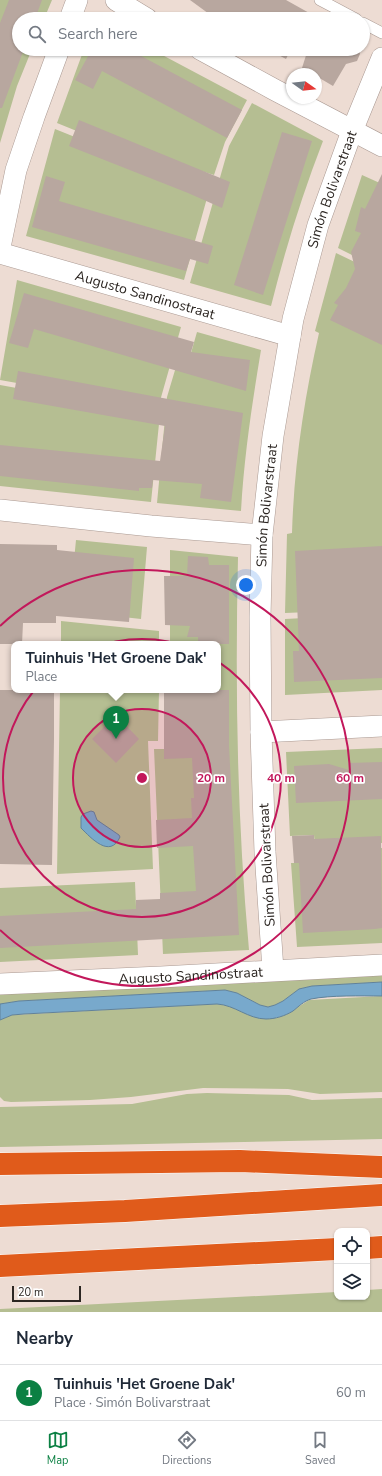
<!DOCTYPE html>
<html lang="en">
<head>
<meta charset="utf-8">
<style>
	body { margin:0; font-family:"Nunito Sans",sans-serif; background:#f6f6f7; color:#1f2937 }
	.controls { position:absolute; right:12px; bottom:12px; display:grid; overflow:hidden; border-radius:8px; box-shadow:0 1px 3px #0004 }
	.controls button { width:36px; height:36px; display:grid; place-items:center; padding:0; border:0; border-bottom:1px solid #e0e1e3; background:#fff; color:#1f2937; font:20px sans-serif }
	.compass { position:absolute; left:286px; top:68px; width:36px; height:36px; border-radius:50%; background:#fff; box-shadow:0 1px 3px #0004; rotate:105deg }
	.scale { position:absolute; left:12px; bottom:10px; width:69px; box-sizing:border-box; padding-left:4px; border:2px solid #2c2622; border-top:0; font-size:11px; line-height:14px; white-space:nowrap; color:#2c2622; -webkit-text-stroke:3px #fff; paint-order:stroke }
	.you { position:absolute; left:246px; top:585px; width:14px; height:14px; margin:-10px; border:3px solid #fff; border-radius:50%; background:#1a73e8; box-shadow:0 0 0 6px #1a73e833 }
	.badge { display:grid; place-items:center; width:26px; height:26px; border-radius:50%; background:#0b8043; color:#fff; font-size:13px; font-weight:700 }
	.pin { position:absolute; translate:-50% -33px; filter:drop-shadow(0 1px 2px #0008) }
	.pin::after { content:''; position:absolute; top:21px; width:14px; height:12px; background:inherit; clip-path:polygon(0 0,100% 0,50% 100%) }
	.popup { position:absolute; left:11px; top:641px; width:210px; height:52px; box-sizing:border-box; display:grid; place-content:center; border-radius:8px; background:#fff; filter:drop-shadow(0 1px 3px #0005); font-size:13px; white-space:nowrap; color:#747a83 }
	.popup b { font-size:15px; color:#1f2937 }
	.popup::after { content:''; position:absolute; left:50%; top:100%; margin-left:-8px; border:8px solid transparent; border-top-color:#fff }
	.list { margin:0; padding:0; list-style:none }
	h2 { display:flex; justify-content:space-between; align-items:center; height:52px; margin:0; padding:0 16px; font-size:17px }
	h2 small { font-size:13px; font-weight:400; color:#747a83 }
	.list li { display:grid; grid-template-columns:26px 1fr auto; gap:12px; align-items:center; box-sizing:border-box; height:56px; padding:0 16px; border-top:1px solid #e0e1e3 }
	.list b { display:block; font-size:15px; white-space:nowrap }
	.list p { margin:0; font-size:13px; white-space:nowrap; color:#747a83 }
	.list em { font-size:13px; font-style:normal; color:#747a83 }
	.icon { flex:none; width:22px; height:22px; fill:none; stroke:currentColor; stroke-width:2; stroke-linecap:round; stroke-linejoin:round }
	.map { position:relative; flex:none; width:382px; height:1312px; overflow:hidden }
	.search { position:absolute; background:#fff; box-shadow:0 1px 3px #0004; left:12px; right:12px; top:12px; height:44px; display:flex; align-items:center; gap:10px; box-sizing:border-box; padding:0 14px; border-radius:22px; color:#747a83; font-size:15px }
	.sheet { height:108px; background:#fff }
	nav { display:flex; justify-content:space-around; align-items:center; box-sizing:border-box; height:56px; border-top:1px solid #e0e1e3; background:#fff; font-size:11px; color:#747a83 }
	nav a { display:grid; justify-items:center; gap:2px }
	nav .on { color:#0b8043 }
	.map>svg:first-child { display:block }
	.green { fill:#b5be92 }
	.water { fill:#78a9cc; stroke:#618299 }
	.building { fill:#b8a79f }
	.lines { fill:none; stroke-linecap:round; stroke-linejoin:round }
	.service-casing { stroke:#aa9992; stroke-width:12 }
	.minor-casing { stroke:#aa9992; stroke-width:22 }
	.motorway-casing { stroke:#fff; stroke-width:23 }
	.service { stroke:#fff; stroke-width:11 }
	.minor { stroke:#fff; stroke-width:21 }
	.motorway { stroke:#e05b1b; stroke-width:22 }
	.ring { fill:none; stroke:#c2185b; stroke-width:2 }
	.labels { text-anchor:middle; dominant-baseline:central; stroke-width:3.5; stroke-linejoin:round; paint-order:stroke }
	.street-label { font-size:14px; fill:#2c2622; stroke:#fff }
	.centre { fill:#c2185b; stroke:#fff; stroke-width:2 }
	.ring-label { font-size:12px; text-anchor:middle; font-weight:bold; fill:#c2185b; stroke:#fff; stroke-width:3.5; stroke-linejoin:round; paint-order:stroke }
</style>
</head>
<body>
<div class="map">
<svg width="382" height="1312" viewBox="0 0 382 1312">
	<rect width="100%" height="100%" fill="#eddcd3"/>
	<path class="green" d="M 0,0 L 52,0 L 44,19 L 19,19 L 19,49 L 32,49 L 17,86 L 0,143 Z
		M 84,49 L 151,49 L 247,100 L 225,142 L 214,175 L 89,136 L 57,123 Z
		M 252,103 L 323,141 C 302,195 285,250 271,306 L 190,283 L 229,146 Z
		M 55,129 L 209,191 L 184,280 L 26,236 Z
		M 362,175 L 382,184 L 382,270 L 338,248 Z
		M 336,253 L 382,275 L 382,609 L 285,613 L 287,534 L 292,533 C 294,466 304,399 319,333 L 315,331 Z
		M 17,280 L 181,327 L 158,408 L 0,380 Z
		M 197,332 L 261,350 C 252,404 244,457 241,511 L 157,503 L 167,397 L 181,350 L 191,353 Z
		M 0,385 L 160,414 L 151,502 L 0,486 Z
		M 76,540 L 147,547 L 141,619 L 69,611 Z
		M 170,550 L 238,557 C 235,688 237,819 249,950 L 163,954 L 154,749 L 164,749 L 218,690 L 218,644 L 170,644 Z
		M 382,614 L 382,690 L 285,695 L 285,619 Z
		M 61,621 L 159,631 L 159,644 L 61,644 Z
		M 60,690 L 159,690 L 158,741 L 148,741 L 153,869 L 57,874 Z
		M 382,748 L 382,843 L 315,846 L 314,835 L 290,836 L 286,752 Z
		M 382,848 L 382,943 L 297,947 L 291,863 L 316,863 L 315,851 Z
		M 135,882 L 138,955 L 0,962 L 0,888 Z
		M 382,972 L 382,982 L 312,986 L 299,989 L 283,1001 L 275,1005 L 268,1007 L 260,1005 L 237,993 L 225,990 L 19,1001 L 0,1004 L 0,990 Z
		M 382,996 L 382,1092 L 320,1094 L 288,1089 L 203,1088 L 131,1097 L 90,1100 L 11,1102 L 4,1101 L 0,1097 L 0,1020 L 12,1015 L 217,1004 L 231,1006 L 238,1010 L 277,1018 L 292,1011 L 309,1000 Z
		M 207,1093 L 289,1095 L 312,1100 L 382,1098 L 382,1139 L 0,1147 L 0,1107 L 132,1104 L 187,1094 Z
		M 382,1289 L 382,1312 L 0,1312 L 0,1309 L 337,1292 L 337,1297 L 367,1297 L 367,1290 Z"/>
	<path class="water" d="M 91,811 L 94,812 L 97,820 L 119,835 L 120,837 C 110,859 91,838 81,828 L 81,817 L 83,814 Z
		M 382,982 L 382,996 C 361,996 331,995 311,999 C 304,1001 298,1007 293,1011 C 285,1016 275,1019 266,1019 C 248,1019 235,1005 217,1004 L 24,1014 L 12,1015 L 0,1020 L 0,1004 L 19,1001 L 225,990 L 237,993 L 260,1005 L 268,1007 L 275,1005 L 283,1001 L 299,989 L 312,986 Z"/>
	<path class="building" d="M 9,0 L 42,0 L 35,19 L 19,19 L 19,49 L 24,49 L 2,108 L 0,108 L 0,23 Z
		M 190,0 L 286,0 L 320,19 L 216,19 Z
		M 92,49 L 128,49 L 242,110 L 227,138 L 102,71 L 93,89 L 75,80 Z
		M 267,49 L 291,49 L 286,59 Z
		M 308,49 L 359,49 L 360,54 L 357,61 L 346,64 L 333,86 L 316,76 L 316,74 L 312,74 L 302,68 Z
		M 79,120 L 230,182 L 222,208 L 188,193 L 69,146 Z
		M 282,132 L 312,141 L 263,295 L 234,285 Z
		M 382,174 L 382,345 L 330,320 L 338,305 L 334,303 L 346,288 L 355,269 L 351,252 L 361,233 L 355,231 L 361,207 L 365,209 Z
		M 46,176 L 65,182 L 59,201 L 213,246 L 208,264 L 190,259 L 186,271 L 32,227 Z
		M 24,293 L 194,342 L 191,352 L 250,360 L 246,391 L 34,329 L 28,348 L 9,343 Z
		M 18,371 L 243,413 L 231,502 L 200,498 L 202,484 L 153,480 L 152,488 L 139,488 L 139,491 L 0,476 L 0,445 L 160,461 L 165,426 L 13,399 Z
		M 0,544 L 57,545 L 57,550 L 134,558 L 129,622 L 56,616 L 56,623 L 23,623 L 22,644 L 0,644 Z
		M 382,546 L 382,678 L 294,682 L 293,651 L 299,651 L 295,551 Z
		M 188,556 L 208,557 L 209,565 L 229,565 L 229,644 L 198,644 L 198,637 L 187,637 L 190,626 L 165,625 L 164,576 L 187,576 Z
		M 0,690 L 54,690 L 54,739 L 52,865 L 0,864 Z
		M 164,690 L 229,690 L 229,746 L 239,935 L 0,948 L 0,916 L 136,909 L 136,900 L 160,899 L 160,893 L 196,891 L 193,846 L 157,848 L 156,820 L 192,818 L 191,798 L 194,798 L 192,758 L 164,759 Z
		M 116,715 L 139,739 L 116,763 L 92,739 Z
		M 382,762 L 382,799 L 296,803 L 294,766 L 329,764 L 349,770 L 348,763 Z
		M 314,835 L 314,839 L 381,836 L 382,928 L 375,929 L 303,933 L 299,863 L 294,863 L 292,836 Z"/>
	<g class="lines">
		<g class="service-casing">
			<path id="service" d="M 320,0 L 356,19
				M 363,23 L 382,33"/>
		</g>
		<g class="minor-casing">
			<g id="minor">
				<path d="M 116,0 L 147,19"/>
				<path d="M 70,19 L 77,0"/>
				<path d="M 200,49 L 275,90 L 382,146"/>
				<path d="M 0,247 L 16,170 L 34,117 L 59,49"/>
				<path id="s1" d="M 0,253 L 290,336"/>
				<path d="M 0,510 L 151,526 L 262,535"/>
				<path d="M 261,732 L 382,726"/>
				<path id="s2" d="M 273,970 L 265,852 L 261,732 L 260,617 L 262,535 L 273,436 L 293,319 L 318,225 L 352,131 L 382,58"/>
				<path id="s3" d="M 0,984 L 161,977 L 382,965"/>
			</g>
		</g>
		<g class="motorway-casing">
			<path id="motorway" d="M 0,1164 L 240,1161 L 382,1167
				M 0,1216 L 125,1211 L 382,1195
				M 367,1248 L 382,1247
				M 0,1266 L 337,1249"/>
		</g>
		<use href="#service" class="service"/>
		<use href="#minor" class="minor"/>
		<use href="#motorway" class="motorway"/>
	</g>
	<circle cx="142" cy="778" r="69" fill="#c2185b" fill-opacity=".12"/>
	<g class="ring">
		<circle cx="142" cy="778" r="69"/>
		<circle cx="142" cy="778" r="139"/>
		<path d="M0 626A208 208 0 1 1 0 930"/>
	</g>
	<g class="labels">
		<g class="street-label">
			<text stroke="none"><textPath href="#s2" startOffset="789">Simón Bolivarstraat</textPath></text>
			<text stroke="none"><textPath href="#s1" startOffset="151">Augusto Sandinostraat</textPath></text>
			<text stroke="none"><textPath href="#s2" startOffset="465">Simón Bolivarstraat</textPath></text>
			<text transform="translate(267 865) rotate(-93)">Simón Bolivarstraat</text>
			<text stroke="none"><textPath href="#s3" startOffset="191">Augusto Sandinostraat</textPath></text>
		</g>
	</g>
	<circle cx="142" cy="778" r="6" class="centre"/>
	<g class="ring-label">
		<text x="211" y="782">20 m</text>
		<text x="281" y="782">40 m</text>
		<text x="350" y="782">60 m</text>
	</g>
</svg>
<div class="controls">
<button><svg class="icon" aria-label="locate" viewBox="0 0 24 24"><circle cx="12" cy="12" r="6"/><path d="M12 2v4M12 18v4M2 12h4M18 12h4"/></svg></button>
<button><svg class="icon" aria-label="layers" viewBox="0 0 24 24"><path d="M12 4l9 5-9 5-9-5zM3 14l9 5 9-5"/></svg></button>
</div>
<svg class="compass" viewBox="-18 -18 36 36"><path d="M0-13l5 13h-10z" fill="#e53935"/><path d="M0 13l5-13h-10z" fill="#747a83"/></svg>
<div class="scale">20 m</div>
<div class="you"></div>
<div class="pin badge" style="left:116px;top:739px">1</div>
<div class="popup"><b>Tuinhuis 'Het Groene Dak'</b>Place</div>
<div class="search"><svg class="icon" aria-label="search" viewBox="0 0 24 24"><circle cx="10" cy="10" r="6"/><path d="M15 15l6 6"/></svg>Search here</div>
</div>
<section class="sheet">
<h2>Nearby<small></small></h2>
<ul class="list">
<li><span class="badge">1</span><div><b>Tuinhuis 'Het Groene Dak'</b><p>Place · Simón Bolivarstraat</p></div><em>60 m</em></li>
</ul>
</section>
<nav>
<a class="on"><svg class="icon" aria-label="map" viewBox="0 0 24 24"><path d="M3 6l6-2 6 2 6-2v14l-6 2-6-2-6 2zM9 4v14M15 6v14"/></svg>Map</a>
<a><svg class="icon" aria-label="directions" viewBox="0 0 24 24"><path d="M12 3l9 9-9 9-9-9zM9 14v-3h6M13 9l2 2-2 2"/></svg>Directions</a>
<a><svg class="icon" aria-label="saved" viewBox="0 0 24 24"><path d="M7 4h10v16l-5-4-5 4z"/></svg>Saved</a>
</nav>
</body>
</html>
